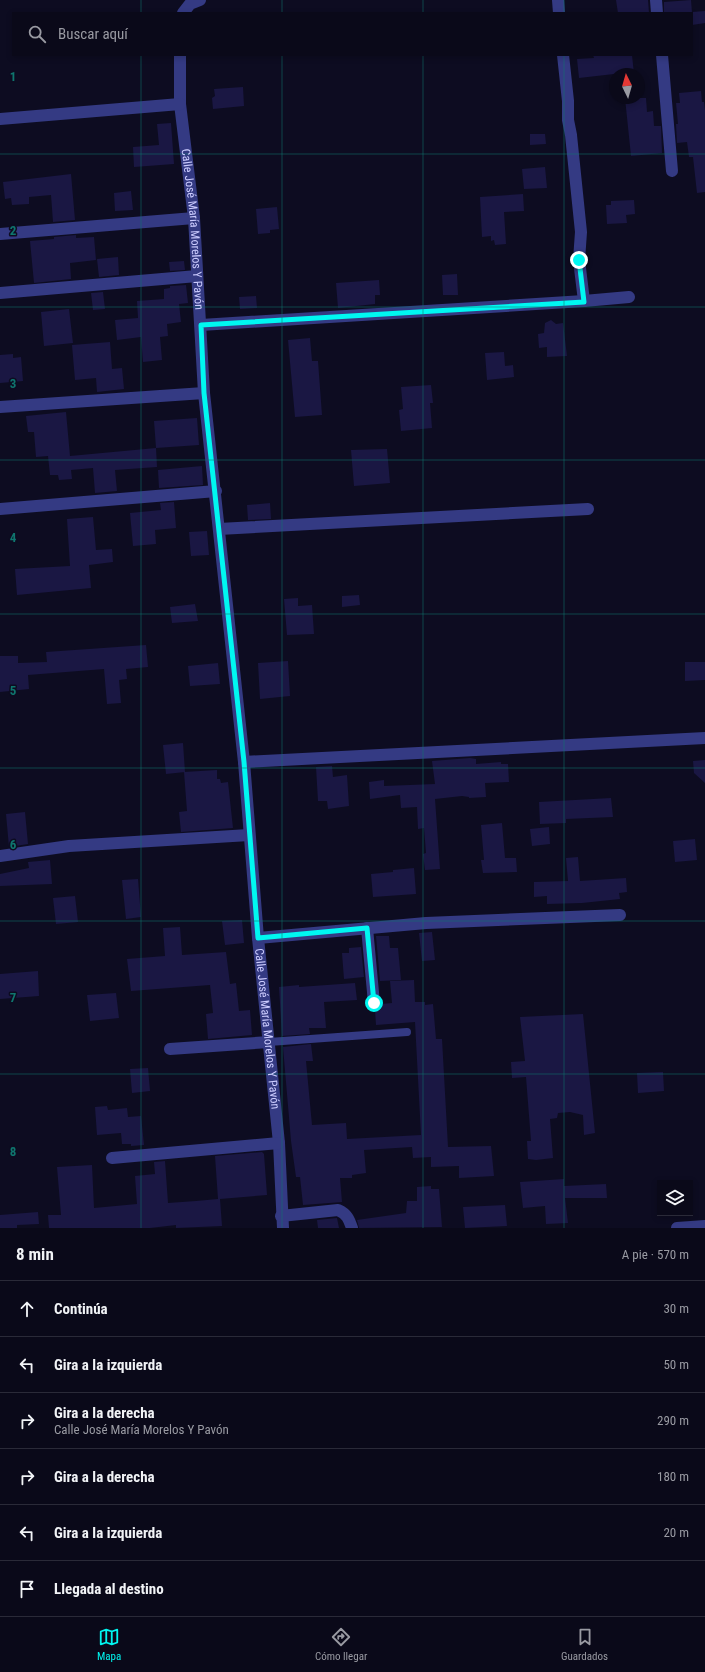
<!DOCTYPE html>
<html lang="es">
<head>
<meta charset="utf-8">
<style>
	body { margin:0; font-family:"Roboto Condensed",sans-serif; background:#181726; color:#f1f3f6 }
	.controls { position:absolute; right:12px; bottom:12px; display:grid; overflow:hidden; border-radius:0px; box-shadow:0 2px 6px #0003 }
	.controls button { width:36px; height:36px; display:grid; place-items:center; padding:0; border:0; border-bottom:1px solid #2a2a38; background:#0a0919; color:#f1f3f6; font:20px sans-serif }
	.compass { position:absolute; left:609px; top:68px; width:36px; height:36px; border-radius:50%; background:#0a0919; box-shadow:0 2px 6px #0003; rotate:355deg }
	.stop { position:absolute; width:12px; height:12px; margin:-9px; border:3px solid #00f7f1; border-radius:50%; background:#fff }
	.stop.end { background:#00f7f1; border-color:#fff; box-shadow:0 1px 4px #0008 }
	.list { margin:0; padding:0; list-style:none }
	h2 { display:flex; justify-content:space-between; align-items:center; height:52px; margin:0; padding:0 16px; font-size:17px }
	h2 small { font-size:13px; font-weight:400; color:#999aa2 }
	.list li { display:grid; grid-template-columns:26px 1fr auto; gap:12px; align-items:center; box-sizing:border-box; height:56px; padding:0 16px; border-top:1px solid #2a2a38 }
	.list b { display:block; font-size:15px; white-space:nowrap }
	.list p { margin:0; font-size:13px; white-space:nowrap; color:#999aa2 }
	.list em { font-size:13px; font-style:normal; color:#999aa2 }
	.icon { flex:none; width:22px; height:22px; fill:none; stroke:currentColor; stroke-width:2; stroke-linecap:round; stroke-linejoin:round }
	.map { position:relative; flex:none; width:705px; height:1228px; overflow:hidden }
	.search { position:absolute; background:#0a0919; box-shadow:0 2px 6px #0003; left:12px; right:12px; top:12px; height:44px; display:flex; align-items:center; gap:10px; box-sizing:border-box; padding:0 14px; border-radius:0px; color:#999aa2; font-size:15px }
	.sheet { height:388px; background:#0a0919 }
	nav { display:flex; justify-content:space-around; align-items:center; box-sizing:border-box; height:56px; border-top:1px solid #2a2a38; background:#0a0919; font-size:11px; color:#999aa2 }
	nav a { display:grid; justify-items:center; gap:2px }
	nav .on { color:#00f7f1 }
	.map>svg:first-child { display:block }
	.building { fill:#1a1743 }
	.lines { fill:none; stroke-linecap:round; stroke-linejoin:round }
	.lane { stroke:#343a83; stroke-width:8 }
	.street { stroke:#343a83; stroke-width:12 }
	.route { stroke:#00f7f1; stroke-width:5 }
	.grid { fill:none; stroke:#0f766e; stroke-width:1; stroke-opacity:0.55 }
	.labels { text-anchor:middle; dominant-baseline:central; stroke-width:3; stroke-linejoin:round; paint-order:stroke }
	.street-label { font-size:12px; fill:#ccf; stroke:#0d0c21 }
	.grid-label { font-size:13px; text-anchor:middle; font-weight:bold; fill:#0f766e; stroke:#0d0c21; stroke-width:3; stroke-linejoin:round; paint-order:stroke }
</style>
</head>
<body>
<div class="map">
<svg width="705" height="1228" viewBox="0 0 705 1228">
	<rect width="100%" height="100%" fill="#0d0c21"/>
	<path class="building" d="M 616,0 L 648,0 L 649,13 L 618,13 Z
		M 691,0 L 692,13 L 664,13 L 664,2 Z
		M 705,11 L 705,23 L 692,25 L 692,12 Z
		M 593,55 L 632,55 L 634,74 L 614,74 L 579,78 L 577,59 L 594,58 Z
		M 243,87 L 244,106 L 213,109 L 212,98 L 215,96 L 214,89 Z
		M 701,91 L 702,102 L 704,102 L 705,110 L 705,192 L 697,193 L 693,157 L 689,157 L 687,142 L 677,143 L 676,124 L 678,124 L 676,103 L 680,103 L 679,93 Z
		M 625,98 L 646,98 L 647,112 L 653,111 L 654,126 L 661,126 L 662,153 L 631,156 Z
		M 171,123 L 174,164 L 134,167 L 133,147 L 159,145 L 157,124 Z
		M 530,134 L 545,134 L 546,144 L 530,145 Z
		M 545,167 L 547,188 L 524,189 L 522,169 Z
		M 71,174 L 75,220 L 53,222 L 51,195 L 29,197 L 29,204 L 12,205 L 11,198 L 5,199 L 3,182 Z
		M 131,191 L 133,210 L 115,211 L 114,193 Z
		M 523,194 L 524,211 L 504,212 L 506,244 L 495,245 L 494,240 L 491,241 L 491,236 L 482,237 L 480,197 Z
		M 634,200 L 635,214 L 626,215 L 627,223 L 607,224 L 606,205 L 611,205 L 611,201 Z
		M 277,207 L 279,229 L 270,230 L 270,233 L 258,234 L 256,209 Z
		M 76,235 L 76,238 L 94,237 L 96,260 L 70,263 L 71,279 L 34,283 L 30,241 L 54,239 L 54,237 Z
		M 118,257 L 119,275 L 99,277 L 97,259 Z
		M 184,261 L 185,270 L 170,271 L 169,262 Z
		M 457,274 L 458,295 L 443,295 L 442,275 Z
		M 379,280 L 380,295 L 375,295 L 375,304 L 338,308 L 336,283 Z
		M 186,285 L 188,303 L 179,304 L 181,322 L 167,324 L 168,336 L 160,337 L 162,360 L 143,362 L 141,337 L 117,340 L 115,320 L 138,318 L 137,301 L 164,299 L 164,289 L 170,288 L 170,286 Z
		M 103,292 L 105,309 L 93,310 L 91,293 Z
		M 256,296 L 257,308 L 240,309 L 239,297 Z
		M 69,309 L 73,343 L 44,346 L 41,312 Z
		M 551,320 L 556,324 L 563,323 L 567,356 L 547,357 L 547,347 L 539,348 L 538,334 L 544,333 L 545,323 Z
		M 310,338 L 312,361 L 318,361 L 322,415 L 295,417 L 288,340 Z
		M 110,342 L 112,369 L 122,368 L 124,389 L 97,392 L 96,378 L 75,380 L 72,345 Z
		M 504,352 L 505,366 L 513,365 L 514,377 L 487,380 L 485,353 Z
		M 13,354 L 13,358 L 21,357 L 23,381 L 0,383 L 0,355 Z
		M 431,385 L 433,403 L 430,403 L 432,428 L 401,431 L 399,410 L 403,409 L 401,387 Z
		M 66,412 L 70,456 L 156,448 L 157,467 L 115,470 L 117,491 L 95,493 L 93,468 L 71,470 L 72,479 L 59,480 L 58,475 L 50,475 L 48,456 L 36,457 L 34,432 L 28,432 L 26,416 Z
		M 197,418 L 199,445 L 156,448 L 154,421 Z
		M 387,449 L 390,483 L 354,486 L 351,450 Z
		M 202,466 L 203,485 L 159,488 L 158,470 Z
		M 174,502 L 176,528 L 155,530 L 156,544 L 133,546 L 130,513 L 161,510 L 160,503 Z
		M 270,503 L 271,519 L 248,520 L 247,505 Z
		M 93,517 L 96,550 L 112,549 L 113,562 L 89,565 L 91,588 L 17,595 L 15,569 L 70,566 L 67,519 Z
		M 207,531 L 209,555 L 191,556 L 189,532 Z
		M 359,595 L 360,605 L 342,607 L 342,596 Z
		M 298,598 L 298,606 L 312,605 L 314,634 L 287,635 L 284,599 Z
		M 195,604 L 198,621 L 172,623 L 170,607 Z
		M 146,645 L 148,667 L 126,669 L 127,679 L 119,680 L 121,703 L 107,704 L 104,669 L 28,675 L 29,689 L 0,692 L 0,656 L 18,656 L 18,663 L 47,662 L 46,652 Z
		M 288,661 L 290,696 L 260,699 L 258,663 Z
		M 685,662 L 705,662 L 705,680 L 685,681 Z
		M 218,663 L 220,684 L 190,686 L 188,666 Z
		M 183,743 L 185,772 L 166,774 L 163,745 Z
		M 470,758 L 476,759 L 476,764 L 501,762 L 501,764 L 508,764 L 509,782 L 485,783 L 486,797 L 469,798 L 469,797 L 462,796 L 435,799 L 440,869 L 425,870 L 423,854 L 426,853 L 424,828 L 418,829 L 417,807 L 401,808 L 400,795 L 370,799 L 369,782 L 384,780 L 384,786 L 435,784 L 432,761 Z
		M 705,760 L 705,783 L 694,773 L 693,761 Z
		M 332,766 L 333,777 L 347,775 L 349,806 L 328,809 L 327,801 L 318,801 L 316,767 Z
		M 217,770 L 217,779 L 220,779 L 221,783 L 228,782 L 233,828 L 181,832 L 179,812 L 187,811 L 184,772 Z
		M 611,798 L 613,817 L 566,819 L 566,823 L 540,824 L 539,802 Z
		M 25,812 L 28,844 L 9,847 L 6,814 Z
		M 502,823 L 505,858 L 516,858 L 517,872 L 483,873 L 481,860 L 484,860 L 481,825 Z
		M 549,827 L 550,844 L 532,846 L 530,829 Z
		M 695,839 L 697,860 L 675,862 L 673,841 Z
		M 578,857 L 580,881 L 626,878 L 627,892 L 619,893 L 620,899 L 582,903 L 547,904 L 547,896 L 534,897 L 534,882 L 568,881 L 566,858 Z
		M 50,860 L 52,884 L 0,886 L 0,874 L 29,868 L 28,862 Z
		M 414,868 L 416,894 L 373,897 L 371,874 L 393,872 L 393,870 Z
		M 138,879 L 141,917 L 126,919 L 122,880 Z
		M 75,896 L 78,922 L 56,924 L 53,898 Z
		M 242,920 L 244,943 L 225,945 L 222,921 Z
		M 180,927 L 182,955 L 226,952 L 230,984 L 236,983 L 239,1011 L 250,1010 L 252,1035 L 208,1039 L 206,1014 L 213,1013 L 210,985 L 131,991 L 127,959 L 165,956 L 163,928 Z
		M 432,932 L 435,960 L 422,961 L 419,933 Z
		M 376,936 L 389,936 L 390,948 L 398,948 L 401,980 L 380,981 Z
		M 361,947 L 364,977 L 344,979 L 342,953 L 349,953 L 349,948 Z
		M 38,971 L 39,996 L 0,999 L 0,974 Z
		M 414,980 L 415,1002 L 425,1002 L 425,1005 L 433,1004 L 436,1039 L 442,1039 L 448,1147 L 491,1146 L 494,1176 L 459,1178 L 459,1166 L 431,1167 L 431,1157 L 413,1158 L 412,1147 L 364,1150 L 366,1173 L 352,1175 L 352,1178 L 340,1178 L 342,1202 L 303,1205 L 300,1177 L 296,1177 L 291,1141 L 283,1047 L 311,1044 L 313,1061 L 306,1061 L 312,1125 L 346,1123 L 347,1139 L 421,1135 L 415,1022 L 376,1025 L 375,1010 L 381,1010 L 381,1004 L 392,1003 L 390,981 Z
		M 355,983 L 357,1000 L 324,1002 L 326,1028 L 309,1028 L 310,1034 L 282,1036 L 279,987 L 299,985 L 299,987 Z
		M 116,993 L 119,1018 L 90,1021 L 87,995 Z
		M 583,1014 L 595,1133 L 584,1135 L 583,1115 L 570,1112 L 558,1113 L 557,1118 L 550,1119 L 553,1158 L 536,1160 L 528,1159 L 527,1141 L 531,1141 L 526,1077 L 512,1078 L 511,1062 L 525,1061 L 520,1017 Z
		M 148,1068 L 150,1091 L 132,1093 L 130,1069 Z
		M 663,1072 L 664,1091 L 638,1093 L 637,1073 Z
		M 107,1106 L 108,1110 L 127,1108 L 128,1117 L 141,1116 L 144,1145 L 131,1146 L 131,1144 L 122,1144 L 121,1133 L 97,1135 L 95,1107 Z
		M 262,1152 L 264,1154 L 267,1195 L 220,1199 L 222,1226 L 176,1228 L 176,1225 L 150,1228 L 49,1228 L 48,1215 L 61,1215 L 57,1167 L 92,1165 L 94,1208 L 137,1204 L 135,1176 L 155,1174 L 154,1162 L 165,1161 L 168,1203 L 196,1201 L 218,1199 L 215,1156 Z
		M 564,1179 L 564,1186 L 606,1184 L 607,1198 L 565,1198 L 568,1223 L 546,1224 L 545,1206 L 523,1208 L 520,1182 Z
		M 431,1186 L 431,1189 L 439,1189 L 442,1227 L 359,1228 L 357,1220 L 406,1213 L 407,1201 L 417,1201 L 417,1187 Z
		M 505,1205 L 507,1226 L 465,1228 L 463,1207 Z
		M 38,1212 L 39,1224 L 17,1225 L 17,1228 L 0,1228 L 0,1215 Z
		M 337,1218 L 339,1228 L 318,1228 L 317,1220 Z"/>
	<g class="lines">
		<path class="lane" d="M 269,1042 L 407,1032"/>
		<g class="street">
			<path d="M 558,0 L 559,13"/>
			<path d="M 656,0 L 657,13"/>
			<path d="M 183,13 L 190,4 L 200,0"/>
			<path id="s1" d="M 180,55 L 180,104 L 194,218 L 204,393 L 244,762 L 258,938 L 279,1143 L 283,1228"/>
			<path d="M 563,55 L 568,101 L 568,120 L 571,135 L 581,232 L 579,260 L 584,301"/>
			<path d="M 662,55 L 672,171"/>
			<path d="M 0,119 L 180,104"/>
			<path d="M 0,234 L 194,218"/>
			<path d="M 0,293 L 197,276"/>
			<path d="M 201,325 L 584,301 L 629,297"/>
			<path d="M 0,407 L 204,393"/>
			<path d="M 0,509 L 216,491"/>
			<path d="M 219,529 L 588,509"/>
			<path d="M 244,762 L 705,738"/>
			<path d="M 0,856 L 69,846 L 249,835"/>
			<path d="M 367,928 L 374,1003"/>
			<path d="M 258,938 L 426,923 L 620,915"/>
			<path d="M 170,1049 L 269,1042"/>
			<path d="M 112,1158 L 279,1143"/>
			<path d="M 281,1216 L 338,1210 C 347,1214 349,1219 352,1228"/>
			<path d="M 677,1228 L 705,1226"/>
		</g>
	</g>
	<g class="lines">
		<path class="route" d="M 374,1003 L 367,928 L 258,938 L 244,762 L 204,393 L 201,325 L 584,302 L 579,260"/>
	</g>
	<path class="grid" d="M 141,0 L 141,13M 282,0 L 282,13M 423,0 L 423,13M 564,0 L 564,13M 141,55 L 141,1228M 282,55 L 282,1228M 423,55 L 423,1228M 564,55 L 564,1228M 0,154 L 705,154M 0,307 L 705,307M 0,460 L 705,460M 0,614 L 705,614M 0,768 L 705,768M 0,921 L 705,921M 0,1074 L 705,1074"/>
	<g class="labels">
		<g class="street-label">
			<text stroke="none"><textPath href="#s1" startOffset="175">Calle José María Morelos Y Pavón</textPath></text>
			<text stroke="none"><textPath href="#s1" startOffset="978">Calle José María Morelos Y Pavón</textPath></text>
		</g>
	</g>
	<g class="grid-label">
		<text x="13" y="81">1</text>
		<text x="13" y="235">2</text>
		<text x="13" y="388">3</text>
		<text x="13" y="542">4</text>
		<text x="13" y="695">5</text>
		<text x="13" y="849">6</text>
		<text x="13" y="1002">7</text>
		<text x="13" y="1156">8</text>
	</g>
</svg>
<div class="controls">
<button><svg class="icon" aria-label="layers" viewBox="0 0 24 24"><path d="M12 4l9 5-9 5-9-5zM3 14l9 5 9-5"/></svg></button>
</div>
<svg class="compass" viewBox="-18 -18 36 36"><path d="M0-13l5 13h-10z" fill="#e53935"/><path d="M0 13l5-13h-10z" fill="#999aa2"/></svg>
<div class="stop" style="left:374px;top:1003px"></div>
<div class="stop end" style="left:579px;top:260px"></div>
<div class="search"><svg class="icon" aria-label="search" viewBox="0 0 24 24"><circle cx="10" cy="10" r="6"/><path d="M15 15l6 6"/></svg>Buscar aquí</div>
</div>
<section class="sheet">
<h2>8 min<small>A pie · 570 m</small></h2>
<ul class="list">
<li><svg class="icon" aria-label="ahead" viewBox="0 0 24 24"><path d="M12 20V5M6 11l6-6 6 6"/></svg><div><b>Continúa</b></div><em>30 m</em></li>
<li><svg class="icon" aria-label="left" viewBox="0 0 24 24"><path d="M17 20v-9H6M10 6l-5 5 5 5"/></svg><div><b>Gira a la izquierda</b></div><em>50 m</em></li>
<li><svg class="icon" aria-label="right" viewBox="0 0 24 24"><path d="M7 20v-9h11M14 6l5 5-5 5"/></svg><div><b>Gira a la derecha</b><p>Calle José María Morelos Y Pavón</p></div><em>290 m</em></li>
<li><svg class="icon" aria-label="right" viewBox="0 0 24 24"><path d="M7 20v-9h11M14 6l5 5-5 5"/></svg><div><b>Gira a la derecha</b></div><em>180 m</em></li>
<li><svg class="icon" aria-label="left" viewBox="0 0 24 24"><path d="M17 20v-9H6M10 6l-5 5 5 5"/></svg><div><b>Gira a la izquierda</b></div><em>20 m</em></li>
<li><svg class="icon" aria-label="arrive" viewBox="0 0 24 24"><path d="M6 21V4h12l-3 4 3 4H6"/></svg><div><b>Llegada al destino</b></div></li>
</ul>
</section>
<nav>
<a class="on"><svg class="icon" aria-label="map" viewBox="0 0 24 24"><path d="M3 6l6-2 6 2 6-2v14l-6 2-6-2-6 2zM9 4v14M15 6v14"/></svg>Mapa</a>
<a><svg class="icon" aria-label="directions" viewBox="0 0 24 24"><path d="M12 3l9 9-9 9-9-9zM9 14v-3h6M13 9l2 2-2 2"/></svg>Cómo llegar</a>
<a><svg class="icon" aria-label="saved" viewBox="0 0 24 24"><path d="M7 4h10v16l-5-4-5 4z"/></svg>Guardados</a>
</nav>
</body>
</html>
